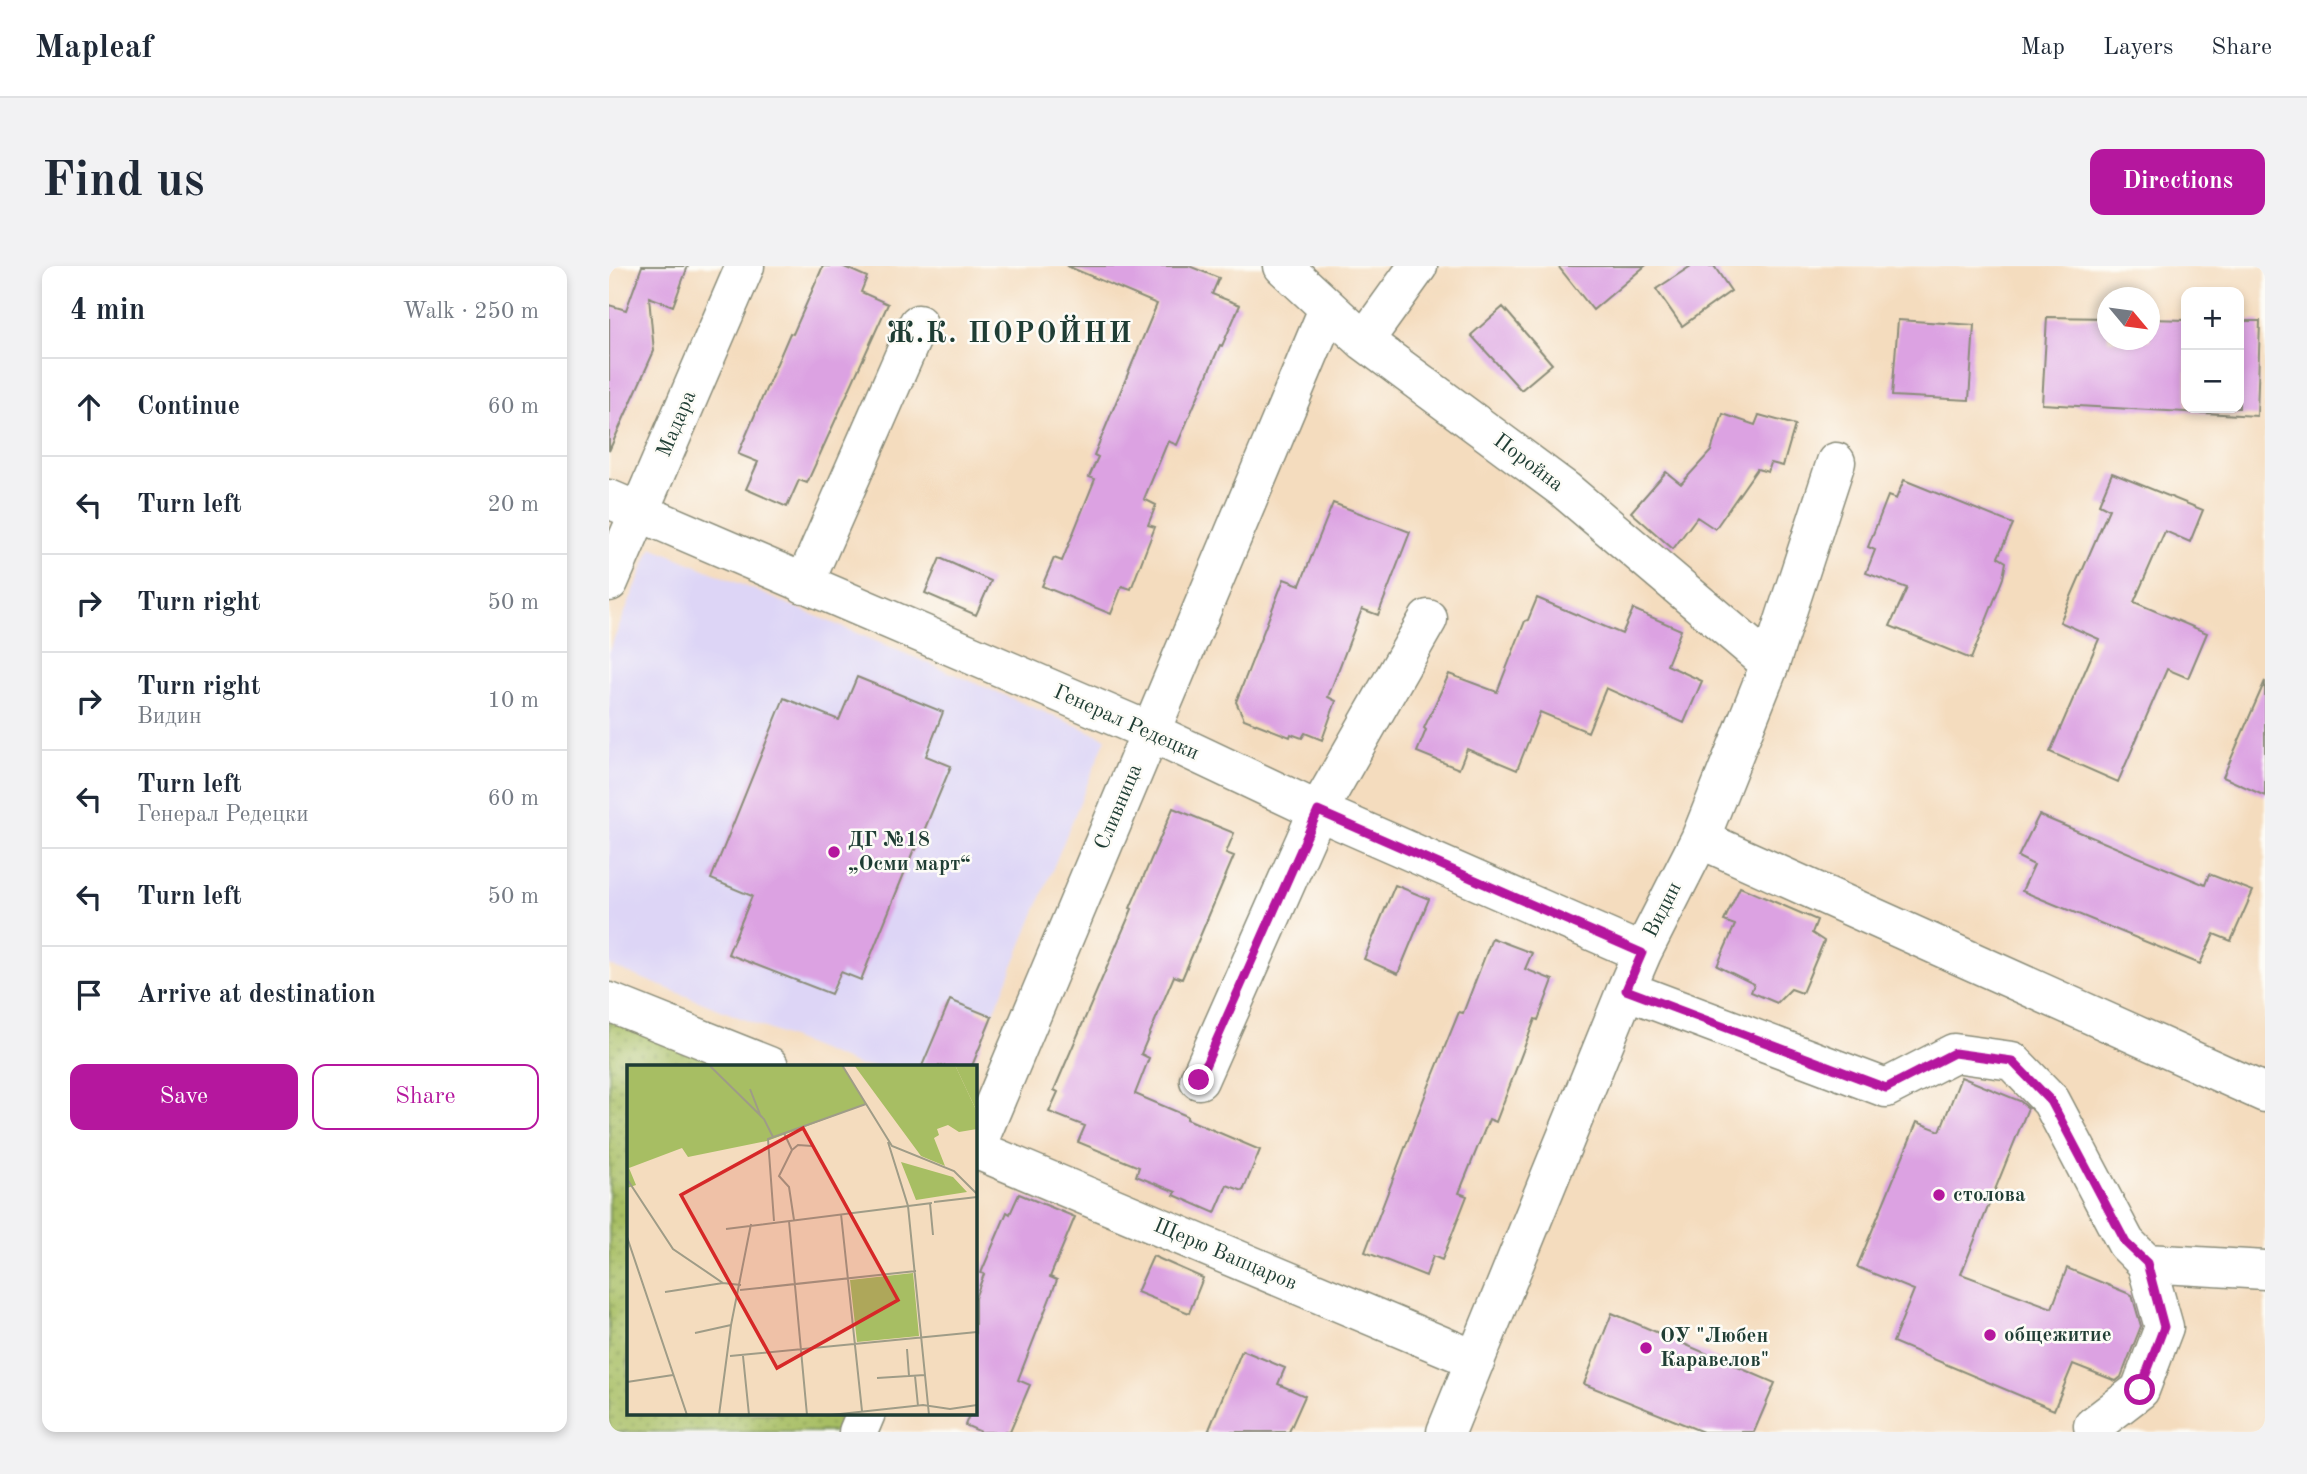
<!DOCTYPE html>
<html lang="en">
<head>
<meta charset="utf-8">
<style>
	body { margin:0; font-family:"Old Standard TT",serif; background:#f2f2f3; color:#1f2937 }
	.controls { position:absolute; right:21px; top:21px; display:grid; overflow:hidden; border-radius:14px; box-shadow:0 4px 10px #0003 }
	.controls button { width:63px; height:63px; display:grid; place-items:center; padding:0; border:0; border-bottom:2px solid #e0e1e3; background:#fff; color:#1f2937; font:35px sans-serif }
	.compass { position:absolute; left:1488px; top:21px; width:63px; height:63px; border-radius:50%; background:#fff; box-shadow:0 4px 10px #0003; rotate:119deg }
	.stop { position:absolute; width:21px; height:21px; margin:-16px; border:5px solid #b5179e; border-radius:50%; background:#fff }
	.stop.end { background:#b5179e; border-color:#fff; box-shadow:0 2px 7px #0008 }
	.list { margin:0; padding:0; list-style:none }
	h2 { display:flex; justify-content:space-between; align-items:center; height:91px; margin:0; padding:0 28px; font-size:30px }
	h2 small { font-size:23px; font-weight:400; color:#747a83 }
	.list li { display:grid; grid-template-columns:46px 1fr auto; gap:21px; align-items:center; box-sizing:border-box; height:98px; padding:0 28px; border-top:2px solid #e0e1e3 }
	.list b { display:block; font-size:26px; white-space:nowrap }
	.list p { margin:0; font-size:23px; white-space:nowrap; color:#747a83 }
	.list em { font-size:23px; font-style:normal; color:#747a83 }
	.actions { display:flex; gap:14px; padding:21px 28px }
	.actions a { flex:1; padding:16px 0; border:2px solid #b5179e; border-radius:14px; text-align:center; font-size:24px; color:#b5179e }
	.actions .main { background:#b5179e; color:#fff }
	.icon { flex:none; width:38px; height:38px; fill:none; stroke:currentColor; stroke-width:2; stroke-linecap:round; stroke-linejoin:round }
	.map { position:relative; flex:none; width:1656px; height:1166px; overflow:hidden; border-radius:14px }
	header { display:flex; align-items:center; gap:42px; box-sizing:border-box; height:98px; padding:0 35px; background:#fff; border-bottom:2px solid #e0e1e3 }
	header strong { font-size:33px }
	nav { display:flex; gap:38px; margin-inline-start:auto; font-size:24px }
	.intro { display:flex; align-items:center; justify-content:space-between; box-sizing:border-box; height:168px; padding:0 42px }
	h1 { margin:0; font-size:49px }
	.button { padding:18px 32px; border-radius:14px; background:#b5179e; color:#fff; font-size:24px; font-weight:700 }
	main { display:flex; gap:42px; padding:0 42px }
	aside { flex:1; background:#fff; border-radius:14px; box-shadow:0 4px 10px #0003 }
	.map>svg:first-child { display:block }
	.built { fill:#ddd5f6 }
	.grass { fill:url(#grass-dots); stroke:#637e4c; stroke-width:2 }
	.building { fill:#dca2e2 }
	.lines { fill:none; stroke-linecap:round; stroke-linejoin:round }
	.minor-casing { stroke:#8a8c79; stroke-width:41 }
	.minor { stroke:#fff; stroke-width:38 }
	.route { stroke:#b5179e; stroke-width:9 }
	.poi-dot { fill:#b5179e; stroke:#fdfcf7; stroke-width:2.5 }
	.labels { text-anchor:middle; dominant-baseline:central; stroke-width:5; stroke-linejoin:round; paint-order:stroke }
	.street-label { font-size:21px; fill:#1f3d34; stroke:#fdfcf7 }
	.poi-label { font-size:21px; font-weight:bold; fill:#1f3d34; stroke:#fdfcf7; text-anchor:start }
	.district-label { font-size:28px; font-weight:bold; letter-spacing:2px; fill:#1f3d34; stroke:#fdfcf7 }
	.inset-road { fill:none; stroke:#9f9c87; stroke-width:2 }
	.view { fill:#d62828; fill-opacity:0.15; stroke:#d62828; stroke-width:3.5 }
	.inset-edge { fill:none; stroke:#1f3d34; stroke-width:3.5 }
</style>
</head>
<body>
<header>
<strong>Mapleaf</strong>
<nav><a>Map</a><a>Layers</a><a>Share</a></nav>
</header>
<div class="intro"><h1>Find us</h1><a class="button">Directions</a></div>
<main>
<aside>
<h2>4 min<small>Walk · 250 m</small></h2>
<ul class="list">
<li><svg class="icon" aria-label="ahead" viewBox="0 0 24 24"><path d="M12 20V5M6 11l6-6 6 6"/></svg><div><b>Continue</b></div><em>60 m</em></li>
<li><svg class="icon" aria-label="left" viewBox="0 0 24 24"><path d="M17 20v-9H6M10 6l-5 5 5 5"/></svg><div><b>Turn left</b></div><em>20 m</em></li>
<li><svg class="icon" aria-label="right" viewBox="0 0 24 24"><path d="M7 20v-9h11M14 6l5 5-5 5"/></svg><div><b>Turn right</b></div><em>50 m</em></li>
<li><svg class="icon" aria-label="right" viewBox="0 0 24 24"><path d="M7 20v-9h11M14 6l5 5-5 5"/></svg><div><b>Turn right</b><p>Видин</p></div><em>10 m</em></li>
<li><svg class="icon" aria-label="left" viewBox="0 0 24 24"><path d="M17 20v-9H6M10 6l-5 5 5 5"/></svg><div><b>Turn left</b><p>Генерал Редецки</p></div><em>60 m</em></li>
<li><svg class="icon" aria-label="left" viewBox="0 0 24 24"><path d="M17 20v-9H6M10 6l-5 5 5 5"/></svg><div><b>Turn left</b></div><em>50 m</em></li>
<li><svg class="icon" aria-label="arrive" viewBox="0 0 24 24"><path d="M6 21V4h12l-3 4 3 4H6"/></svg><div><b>Arrive at destination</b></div></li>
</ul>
<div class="actions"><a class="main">Save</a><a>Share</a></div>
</aside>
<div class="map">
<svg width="1656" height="1166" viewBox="0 0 1656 1166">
	<defs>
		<pattern id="grass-dots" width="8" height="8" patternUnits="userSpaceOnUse" patternTransform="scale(1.75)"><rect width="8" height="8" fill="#a7be63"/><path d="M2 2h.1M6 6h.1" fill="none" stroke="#879c52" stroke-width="1.8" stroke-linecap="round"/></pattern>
	</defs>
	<rect width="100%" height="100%" fill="#fdfcf7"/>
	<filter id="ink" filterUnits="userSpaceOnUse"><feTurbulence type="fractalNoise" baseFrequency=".0143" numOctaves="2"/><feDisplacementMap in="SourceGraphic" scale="14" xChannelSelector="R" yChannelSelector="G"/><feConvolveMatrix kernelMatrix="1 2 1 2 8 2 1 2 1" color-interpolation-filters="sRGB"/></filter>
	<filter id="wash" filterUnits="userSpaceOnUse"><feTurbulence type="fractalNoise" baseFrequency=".00686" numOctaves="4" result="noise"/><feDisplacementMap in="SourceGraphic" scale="28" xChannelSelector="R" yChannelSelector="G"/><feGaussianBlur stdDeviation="1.57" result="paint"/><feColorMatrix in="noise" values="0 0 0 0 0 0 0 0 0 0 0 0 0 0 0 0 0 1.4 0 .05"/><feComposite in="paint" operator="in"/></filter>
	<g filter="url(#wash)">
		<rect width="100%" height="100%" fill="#f4dcbe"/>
		<path class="built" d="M 43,281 L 497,472 L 385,747 L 370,741 L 368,745 L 341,734 L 313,800 L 251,800 L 0,699 L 0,385 Z"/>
		<path class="grass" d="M 0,747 L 129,800 L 19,800 L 19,1147 L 242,1147 L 234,1166 L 0,1166 Z"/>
		<g id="blocks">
			<path class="building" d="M 33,0 L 79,0 L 64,40 L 40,31 L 45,85 L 0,185 L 0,39 L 17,44 Z
				M 214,0 L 233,0 L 258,11 L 252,26 L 279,38 L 198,217 L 190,214 L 178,241 L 137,223 L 149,196 L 129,188 L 181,67 L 184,68 Z
				M 458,0 L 580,0 L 610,12 L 603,28 L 631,39 L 613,80 L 611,79 L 568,179 L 559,175 L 535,233 L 547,239 L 539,259 L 546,261 L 522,323 L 513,320 L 502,348 L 433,320 L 445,292 L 453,295 L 486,213 L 480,211 L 489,191 L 485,189 L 548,38 Z
				M 949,0 L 1036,0 L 984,44 Z
				M 1082,0 L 1105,0 L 1122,25 L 1073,60 L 1047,23 Z
				M 894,41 L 943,98 L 912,124 L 862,69 Z
				M 1438,51 L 1499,52 L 1499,74 L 1541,74 L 1541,53 L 1577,54 L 1577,142 L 1630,142 L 1630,55 L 1651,55 L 1648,150 L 1433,138 Z
				M 1289,54 L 1365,59 L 1360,134 L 1283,130 Z
				M 1114,148 L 1146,159 L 1150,149 L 1186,159 L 1174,200 L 1162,197 L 1159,206 L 1148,203 L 1106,263 L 1088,251 L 1064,283 L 1022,246 L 1057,206 L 1072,218 L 1102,185 Z
				M 1503,207 L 1594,244 L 1581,276 L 1556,265 L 1525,336 L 1598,367 L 1579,412 L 1558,403 L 1509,516 L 1441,486 L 1490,373 L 1451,356 L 1500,243 L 1490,238 Z
				M 1295,214 L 1404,258 L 1389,291 L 1397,296 L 1394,312 L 1362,393 L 1281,360 L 1298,322 L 1257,307 L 1266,284 L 1259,281 L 1279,230 L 1287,233 Z
				M 724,237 L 801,266 L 769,349 L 753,343 L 719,431 L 727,435 L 713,474 L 696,467 L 693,472 L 682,468 L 681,471 L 635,453 L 627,436 L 675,313 L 691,319 Z
				M 331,292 L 382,315 L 367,349 L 316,327 Z
				M 928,332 L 1013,368 L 1024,343 L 1072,364 L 1058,399 L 1093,415 L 1075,457 L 997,422 L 979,466 L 931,446 L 908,504 L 858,483 L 850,503 L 808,486 L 817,464 L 815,462 L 840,408 L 888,426 L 916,355 L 919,354 Z
				M 248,411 L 334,446 L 317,490 L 342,500 L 307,584 L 305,583 L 252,714 L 232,706 L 222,728 L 119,688 L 143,630 L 102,613 L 175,432 L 230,454 Z
				M 1656,415 L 1656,530 L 1614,511 Z
				M 564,542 L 625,567 L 617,587 L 625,590 L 573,713 L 565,710 L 532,788 L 540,792 L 526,828 L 578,850 L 578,853 L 651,884 L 634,925 L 618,919 L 606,947 L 565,929 L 567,926 L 527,910 L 530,901 L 469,876 L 476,860 L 440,846 L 449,826 L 445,824 L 523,643 L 521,642 Z
				M 1430,549 L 1596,619 L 1600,608 L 1644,625 L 1622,675 L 1605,668 L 1591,698 L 1413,625 L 1425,599 L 1409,591 Z
				M 786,619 L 820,633 L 789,708 L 755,693 Z
				M 1131,621 L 1208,654 L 1203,667 L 1215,675 L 1193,727 L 1182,723 L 1168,737 L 1142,726 L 1145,718 L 1108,700 L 1126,659 L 1115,655 Z
				M 883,672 L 923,687 L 916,703 L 944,714 L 929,754 L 926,753 L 887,856 L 880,853 L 850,927 L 858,930 L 833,994 L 824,990 L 817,1010 L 756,986 L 817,827 L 850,746 L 854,747 Z
				M 341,734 L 383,751 L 363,800 L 313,800 Z
				M 1352,811 L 1411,835 L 1419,842 L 1352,1008 L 1443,1042 L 1458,1002 L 1523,1029 L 1532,1060 L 1512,1111 L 1507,1115 L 1464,1098 L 1445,1144 L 1284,1076 L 1305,1024 L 1248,1001 L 1308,856 L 1331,865 Z
				M 410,928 L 466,951 L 441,1011 L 448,1014 L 409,1114 L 421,1119 L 401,1166 L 372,1166 L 356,1159 L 361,1147 L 366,1147 L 366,1032 L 375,1008 L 372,1007 L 398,946 L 401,948 Z
				M 544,990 L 594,1012 L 580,1047 L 528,1026 Z
				M 1003,1047 L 1166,1117 L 1145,1166 L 1094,1166 L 975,1118 Z
				M 633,1084 L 676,1102 L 669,1118 L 696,1130 L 680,1166 L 599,1166 Z"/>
		</g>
	</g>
	<g filter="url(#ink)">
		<use href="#blocks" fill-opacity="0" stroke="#8a8c79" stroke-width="2"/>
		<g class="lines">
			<g class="minor-casing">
				<path id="minor" d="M 674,0 L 755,75 L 956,224 L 1161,398
					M 755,75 L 809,0
					M 0,233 L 542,466 L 709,545 L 1033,687
					M 0,316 L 136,0
					M 195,318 L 309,58
					M 1091,573 L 1656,827
					M 1017,724 L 1277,822 L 1345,787 L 1403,795 L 1442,835 L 1517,977 L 1537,997 L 1656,1004
					M 0,736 L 160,800
					M 590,814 L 709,545 L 819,353
					M 366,883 L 867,1094
					M 366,884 L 719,43
					M 1484,1160 L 1531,1124 L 1555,1061 L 1537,997
					M 249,1166 L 257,1147
					M 837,1166 L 1017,724 L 1033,687 L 1091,573 L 1161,398 L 1227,196"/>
			</g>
			<use href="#minor" class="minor"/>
		</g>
	</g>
	<g class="lines" filter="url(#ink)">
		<path class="route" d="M 590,814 L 709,545 L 1033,687 L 1017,724 L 1277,822 L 1345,787 L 1403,795 L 1442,835 L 1517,977 L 1538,997 L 1555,1061 L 1531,1124"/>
	</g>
	<g class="poi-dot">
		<circle cx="225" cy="586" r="7"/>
		<circle cx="1330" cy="929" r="7"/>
		<circle cx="1381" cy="1069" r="7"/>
		<circle cx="1037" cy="1082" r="7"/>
	</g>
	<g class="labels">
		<g class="street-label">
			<text transform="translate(68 158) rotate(-67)">Мадара</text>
			<text transform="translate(919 197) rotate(37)">Поройна</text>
			<text transform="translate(517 457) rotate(24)">Генерал Редецки</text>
			<text transform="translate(510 541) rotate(-67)">Сливница</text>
			<text transform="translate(1054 644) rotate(-63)">Видин</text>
			<text transform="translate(616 989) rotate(23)">Щерю Вапцаров</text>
		</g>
		<g class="poi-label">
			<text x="239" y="574">ДГ №18<tspan x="239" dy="24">„Осми март“</tspan></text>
			<text x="1344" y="929">столова</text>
			<text x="1395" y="1069">общежитие</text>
			<text x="1051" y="1070">ОУ "Любен<tspan x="1051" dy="24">Каравелов"</tspan></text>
		</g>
		<g class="district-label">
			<text x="401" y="69">Ж.К. ПОРОЙНИ</text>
		</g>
	</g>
	<g transform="translate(18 799)">
		<rect width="350" height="350" fill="#f4dcbe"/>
		<path d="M 227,0 L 328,0 L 350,47 L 350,64 L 332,67 L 321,60 L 310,64 L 312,70 L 307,73 L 318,101 L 294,91 ZM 274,97 L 326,112 L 340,127 L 289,135 ZM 286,208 L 292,271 L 230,277 L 223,215 Z" fill="#a7be63"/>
		<path d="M 328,0 L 350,0 L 350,47 Z" fill="#a7be63"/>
		<path d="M 0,0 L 215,0 L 239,39 L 140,76 L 61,92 L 55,83 L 2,103 L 9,120 L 0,123 Z" fill="#a7be63"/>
		<path class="inset-road" d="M 82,0 L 137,54 L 146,72M 215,0 L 265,81 L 327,106 L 350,129M 123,24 L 134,52M 157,68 L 165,85 L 152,111 L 162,122 L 167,155M 261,77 L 281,141 L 302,350M 165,85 L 171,80 L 185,81M 0,114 L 46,184 L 96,218 L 114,220M 307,137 L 350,132M 303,138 L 306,170M 214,149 L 235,346M 147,156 L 141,74 L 239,39M 162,156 L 180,350M 99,164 L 305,138M 0,172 L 60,350M 113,225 L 289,206M 38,227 L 96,218M 68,268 L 104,260M 280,284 L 282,311M 103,291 L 350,267M 116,291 L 122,350M 288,311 L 291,341M 250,313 L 298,310M 0,317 L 46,310M 92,350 L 104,260 L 124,159M 204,350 L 296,340 L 323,344 L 350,340"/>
		<path class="view" d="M 176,63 L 271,235 L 150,303 L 54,130 Z"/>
		<rect width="350" height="350" class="inset-edge"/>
	</g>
</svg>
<div class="controls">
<button>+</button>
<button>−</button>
</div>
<svg class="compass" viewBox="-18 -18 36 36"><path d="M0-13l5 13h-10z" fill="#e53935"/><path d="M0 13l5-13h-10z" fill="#747a83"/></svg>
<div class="stop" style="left:1531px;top:1124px"></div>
<div class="stop end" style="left:590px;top:814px"></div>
</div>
</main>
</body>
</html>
